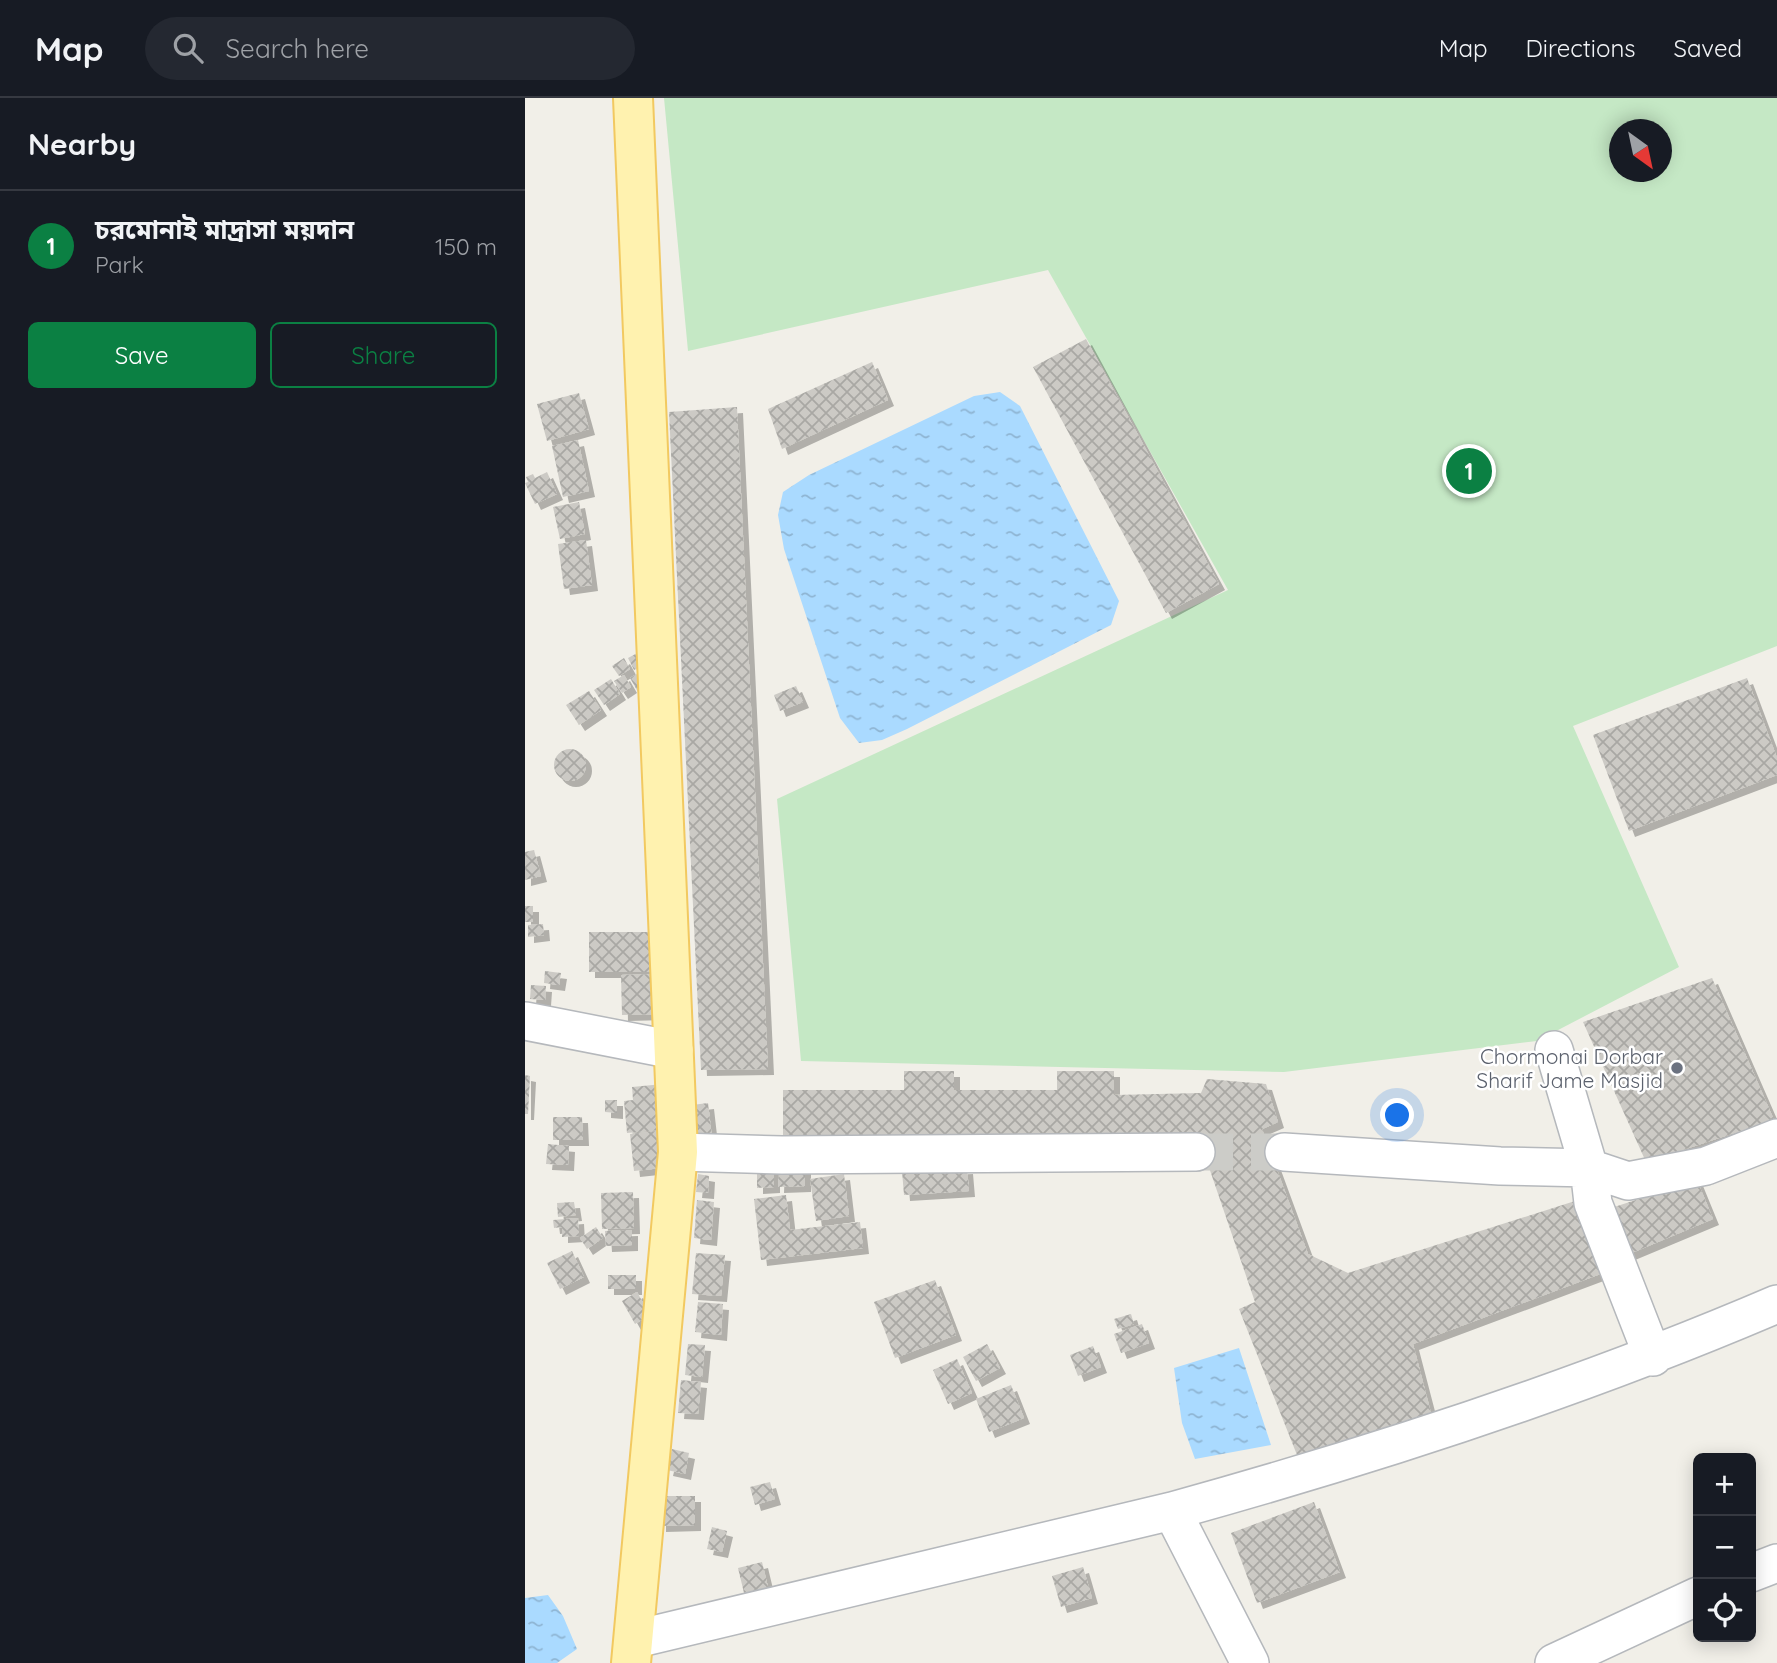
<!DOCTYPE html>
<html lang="en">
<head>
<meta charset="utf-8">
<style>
	body { margin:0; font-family:Quicksand,"Noto Sans Bengali",sans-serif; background:#242831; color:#f1f3f6 }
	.controls { position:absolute; right:21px; bottom:21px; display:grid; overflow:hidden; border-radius:10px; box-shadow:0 4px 18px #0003 }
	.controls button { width:63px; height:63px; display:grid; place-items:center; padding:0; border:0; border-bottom:2px solid #363941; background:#171b24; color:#f1f3f6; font:35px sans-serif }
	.compass { position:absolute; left:1084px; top:21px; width:63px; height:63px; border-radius:50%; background:#171b24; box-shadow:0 4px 18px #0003; rotate:147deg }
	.you { position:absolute; left:873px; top:1018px; width:24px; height:24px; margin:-18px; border:5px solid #fff; border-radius:50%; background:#1a73e8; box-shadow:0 0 0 10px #1a73e833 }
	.badge { display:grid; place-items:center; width:46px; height:46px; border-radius:50%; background:#0b8043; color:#fff; font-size:23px; font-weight:700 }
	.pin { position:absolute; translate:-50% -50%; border:4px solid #fff; box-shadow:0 2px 7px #0006 }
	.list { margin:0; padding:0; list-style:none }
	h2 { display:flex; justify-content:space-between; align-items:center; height:91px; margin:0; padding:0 28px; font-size:30px }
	h2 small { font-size:23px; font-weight:400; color:#9ea1a6 }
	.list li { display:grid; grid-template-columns:46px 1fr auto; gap:21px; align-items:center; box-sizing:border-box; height:112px; padding:0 28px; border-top:2px solid #363941 }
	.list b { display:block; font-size:26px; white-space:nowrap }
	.list p { margin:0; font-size:23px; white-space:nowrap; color:#9ea1a6 }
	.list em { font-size:23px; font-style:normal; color:#9ea1a6 }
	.actions { display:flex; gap:14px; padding:21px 28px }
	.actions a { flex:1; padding:16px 0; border:2px solid #0b8043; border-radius:10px; text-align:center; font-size:24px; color:#0b8043 }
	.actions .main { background:#0b8043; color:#fff }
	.icon { flex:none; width:38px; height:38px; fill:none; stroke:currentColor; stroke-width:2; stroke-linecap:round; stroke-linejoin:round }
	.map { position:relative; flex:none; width:1252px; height:1565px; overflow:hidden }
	header { display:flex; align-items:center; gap:42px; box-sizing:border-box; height:98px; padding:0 35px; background:#171b24; border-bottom:2px solid #363941 }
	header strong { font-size:33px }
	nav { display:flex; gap:38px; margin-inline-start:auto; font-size:24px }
	.search { width:490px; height:63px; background:#242831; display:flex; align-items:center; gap:18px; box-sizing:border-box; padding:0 24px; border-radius:38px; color:#9ea1a6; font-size:26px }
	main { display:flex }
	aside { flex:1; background:#171b24 }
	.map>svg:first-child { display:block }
	.park { fill:#c5e8c5; fill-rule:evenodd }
	.water { fill:url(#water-ripples) }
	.building { fill:url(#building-cross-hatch); filter:url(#shadow) }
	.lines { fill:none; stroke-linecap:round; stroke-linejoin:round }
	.minor-tunnel { stroke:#ccccc8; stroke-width:37; stroke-dasharray:37 18; stroke-linecap:butt }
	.minor-casing { stroke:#b5b8bc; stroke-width:40 }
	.major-casing { stroke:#f2c960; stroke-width:42 }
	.minor { stroke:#fff; stroke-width:37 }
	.major { stroke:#fff2af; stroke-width:38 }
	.worship-dot { fill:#6b7280; stroke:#fff; stroke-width:2.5 }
	.labels { text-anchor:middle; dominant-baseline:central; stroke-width:5; stroke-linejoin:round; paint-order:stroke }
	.worship-label { font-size:21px; fill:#5b616d; stroke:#fff; text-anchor:end }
</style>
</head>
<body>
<header>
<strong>Map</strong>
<div class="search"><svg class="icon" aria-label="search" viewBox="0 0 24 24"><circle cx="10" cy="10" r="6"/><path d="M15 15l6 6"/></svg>Search here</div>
<nav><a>Map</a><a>Directions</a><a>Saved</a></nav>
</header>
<main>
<aside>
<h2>Nearby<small></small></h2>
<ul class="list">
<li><span class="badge">1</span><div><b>চরমোনাই মাদ্রাসা ময়দান</b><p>Park</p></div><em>150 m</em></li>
</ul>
<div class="actions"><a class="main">Save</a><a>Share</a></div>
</aside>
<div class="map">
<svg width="1252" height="1565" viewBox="0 0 1252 1565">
	<defs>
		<pattern id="water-ripples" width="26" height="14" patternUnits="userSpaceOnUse" patternTransform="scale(1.75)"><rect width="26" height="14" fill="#aadaff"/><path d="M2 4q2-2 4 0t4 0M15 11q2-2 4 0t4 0" fill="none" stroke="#8eb4d2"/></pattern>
		<pattern id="building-cross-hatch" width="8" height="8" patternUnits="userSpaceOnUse" patternTransform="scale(1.75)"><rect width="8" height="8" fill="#cccac5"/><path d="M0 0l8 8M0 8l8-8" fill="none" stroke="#a9a8a4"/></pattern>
		<filter id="shadow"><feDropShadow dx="6" dy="6" stdDeviation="0" flood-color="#0004"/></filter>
	</defs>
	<rect width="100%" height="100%" fill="#f1efe8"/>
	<path class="park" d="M 139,0 L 1252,0 L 1252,548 L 1048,628 L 1154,869 L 1012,943 L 759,974 L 276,963 L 252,701 L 703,492 L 523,172 L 163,253 ZM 1094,32 L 1136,32 L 1136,74 L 1094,74 Z"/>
	<path class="water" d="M 475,294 L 495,308 L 594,503 L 586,527 L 382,631 L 357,642 L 334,645 L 315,620 L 259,451 L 253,417 L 258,394 L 284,377 L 449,298 Z
		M 714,1250 L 746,1347 L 670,1361 L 657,1325 L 649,1270 Z
		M 23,1497 L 38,1518 L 52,1551 L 32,1565 L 0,1565 L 0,1500 Z"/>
	<path class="building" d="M 561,241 L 694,486 L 641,515 L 508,269 Z
		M 347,264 L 363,302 L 257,351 L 243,311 Z
		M 54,295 L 64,331 L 22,343 L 12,306 Z
		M 212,309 L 243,971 L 176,972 L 144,314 Z
		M 53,342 L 64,393 L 38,399 L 27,348 Z
		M 22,374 L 32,396 L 10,406 L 0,385 L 3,384 L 1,379 L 8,376 L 10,380 Z
		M 54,404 L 60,436 L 35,441 L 28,409 Z
		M 61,442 L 67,487 L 39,491 L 33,446 Z
		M 116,553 L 123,565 L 109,572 L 103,560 Z
		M 99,560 L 105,571 L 94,578 L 87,568 Z
		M 119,572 L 127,585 L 113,594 L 105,580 Z
		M 99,577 L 106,589 L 97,595 L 89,583 Z
		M 1222,580 L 1252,660 L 1252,677 L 1104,733 L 1068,637 Z
		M 86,581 L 95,596 L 79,607 L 69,592 Z
		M 271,588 L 278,604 L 255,613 L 249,597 Z
		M 64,593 L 76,612 L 54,627 L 41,607 Z
		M29 667a16 16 0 1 1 32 0a16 16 0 1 1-32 0Z
		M 9,752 L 16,778 L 0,782 L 0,754 Z
		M 0,808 L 8,808 L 8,824 L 0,824 Z
		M 18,826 L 19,837 L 3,839 L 3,827 Z
		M 64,834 L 133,834 L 133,874 L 64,874 Z
		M 20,873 L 36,875 L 34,887 L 19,885 Z
		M 135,876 L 136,916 L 97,917 L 96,877 Z
		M 1187,880 L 1249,1022 L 1121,1064 L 1058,924 Z
		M 6,887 L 21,888 L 20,902 L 5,901 Z
		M 379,973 L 429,973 L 429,992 L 532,992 L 532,973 L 589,973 L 589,997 L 676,995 L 682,981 L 741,986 L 753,1024 L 737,1031 L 783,1156 L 823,1175 L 1050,1103 L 1086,1172 L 888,1246 L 906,1315 L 774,1362 L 714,1211 L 730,1204 L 676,1046 L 258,1050 L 258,992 L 379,992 Z
		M 0,977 L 5,978 L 3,1016 L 0,1016 Z
		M 138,986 L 142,1031 L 102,1035 L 99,1003 L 108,1002 L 107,989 Z
		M 80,1002 L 92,1002 L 92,1015 L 80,1014 Z
		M 183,1005 L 187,1040 L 171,1042 L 167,1007 Z
		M 28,1019 L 57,1019 L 58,1042 L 28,1042 Z
		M 142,1032 L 146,1069 L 109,1073 L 105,1036 Z
		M 23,1046 L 44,1048 L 43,1067 L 21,1066 Z
		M 232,1062 L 249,1062 L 249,1089 L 232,1090 Z
		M 280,1065 L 280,1088 L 253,1089 L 254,1066 Z
		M 442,1070 L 444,1093 L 379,1097 L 377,1073 Z
		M 173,1076 L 184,1078 L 183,1095 L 171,1094 Z
		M 319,1076 L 324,1118 L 291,1123 L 285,1081 Z
		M 1172,1082 L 1188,1121 L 1097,1159 L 1080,1112 Z
		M 108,1094 L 109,1130 L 77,1131 L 76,1095 Z
		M 261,1097 L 265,1132 L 335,1124 L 338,1150 L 236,1162 L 229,1101 Z
		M 172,1102 L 189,1104 L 186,1142 L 169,1140 Z
		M 49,1104 L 51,1117 L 33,1119 L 32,1105 Z
		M 53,1120 L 54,1138 L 37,1139 L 37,1129 L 29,1130 L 28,1122 Z
		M 71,1129 L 78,1140 L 62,1151 L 55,1140 Z
		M 107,1132 L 107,1147 L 81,1148 L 80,1133 Z
		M 47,1153 L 59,1179 L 35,1191 L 22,1165 Z
		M 171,1155 L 200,1157 L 196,1198 L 167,1196 Z
		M 83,1177 L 111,1177 L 111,1191 L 83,1191 Z
		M 410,1182 L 431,1237 L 370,1260 L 349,1204 Z
		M 112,1194 L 125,1217 L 110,1226 L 97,1203 Z
		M 173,1204 L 198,1206 L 196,1237 L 170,1234 Z
		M 606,1216 L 609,1226 L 593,1231 L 589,1221 Z
		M 617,1226 L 624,1245 L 596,1255 L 589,1236 Z
		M 163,1246 L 180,1247 L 177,1279 L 160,1277 Z
		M 462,1246 L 475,1270 L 451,1283 L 438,1259 Z
		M 568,1248 L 576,1269 L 553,1278 L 545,1257 Z
		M 432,1261 L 447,1295 L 423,1306 L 408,1272 Z
		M 156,1282 L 176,1284 L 173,1316 L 153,1315 Z
		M 486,1287 L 499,1320 L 464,1334 L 451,1301 Z
		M 147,1351 L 164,1355 L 160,1376 L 142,1372 Z
		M 245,1384 L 250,1401 L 230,1407 L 225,1389 Z
		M 135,1398 L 170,1398 L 170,1427 L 135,1428 Z
		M 789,1404 L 815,1474 L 732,1505 L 706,1435 Z
		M 187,1429 L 202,1433 L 197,1454 L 182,1451 Z
		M 237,1464 L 243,1489 L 219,1495 L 213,1470 Z
		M 558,1469 L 567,1500 L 536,1509 L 527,1478 Z"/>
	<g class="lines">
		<path class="minor-tunnel" d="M 671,1054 L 759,1054"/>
		<g class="minor-casing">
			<path id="minor" d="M 0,923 L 149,952
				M 1029,952 L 1064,1070 L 1068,1105 L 1128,1259
				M 153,1054 L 257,1057 L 671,1054
				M 759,1054 L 975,1068 L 1064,1070 L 1103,1083 L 1181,1068 L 1252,1040
				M 647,1413 C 853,1356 1056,1290 1252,1206
				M 1226,1475 L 1252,1465
				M 111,1541 L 647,1413 L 725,1565
				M 1029,1565 L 1173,1498"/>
		</g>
		<g class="major-casing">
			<path id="major" d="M 106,1565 L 153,1054 L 108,0"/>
		</g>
		<use href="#minor" class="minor"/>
		<use href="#major" class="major"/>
	</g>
	<circle class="worship-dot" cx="1152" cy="970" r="7"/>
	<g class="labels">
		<g class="worship-label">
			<text x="1138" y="958">Chormonai Dorbar<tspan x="1138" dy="24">Sharif Jame Masjid</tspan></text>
		</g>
	</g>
</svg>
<div class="controls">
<button>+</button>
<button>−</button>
<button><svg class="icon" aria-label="locate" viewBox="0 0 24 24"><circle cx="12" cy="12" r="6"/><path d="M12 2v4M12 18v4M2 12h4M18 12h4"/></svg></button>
</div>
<svg class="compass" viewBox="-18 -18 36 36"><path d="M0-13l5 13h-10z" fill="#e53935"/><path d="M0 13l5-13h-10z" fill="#9ea1a6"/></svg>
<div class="you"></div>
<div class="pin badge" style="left:944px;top:373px">1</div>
</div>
</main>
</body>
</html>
